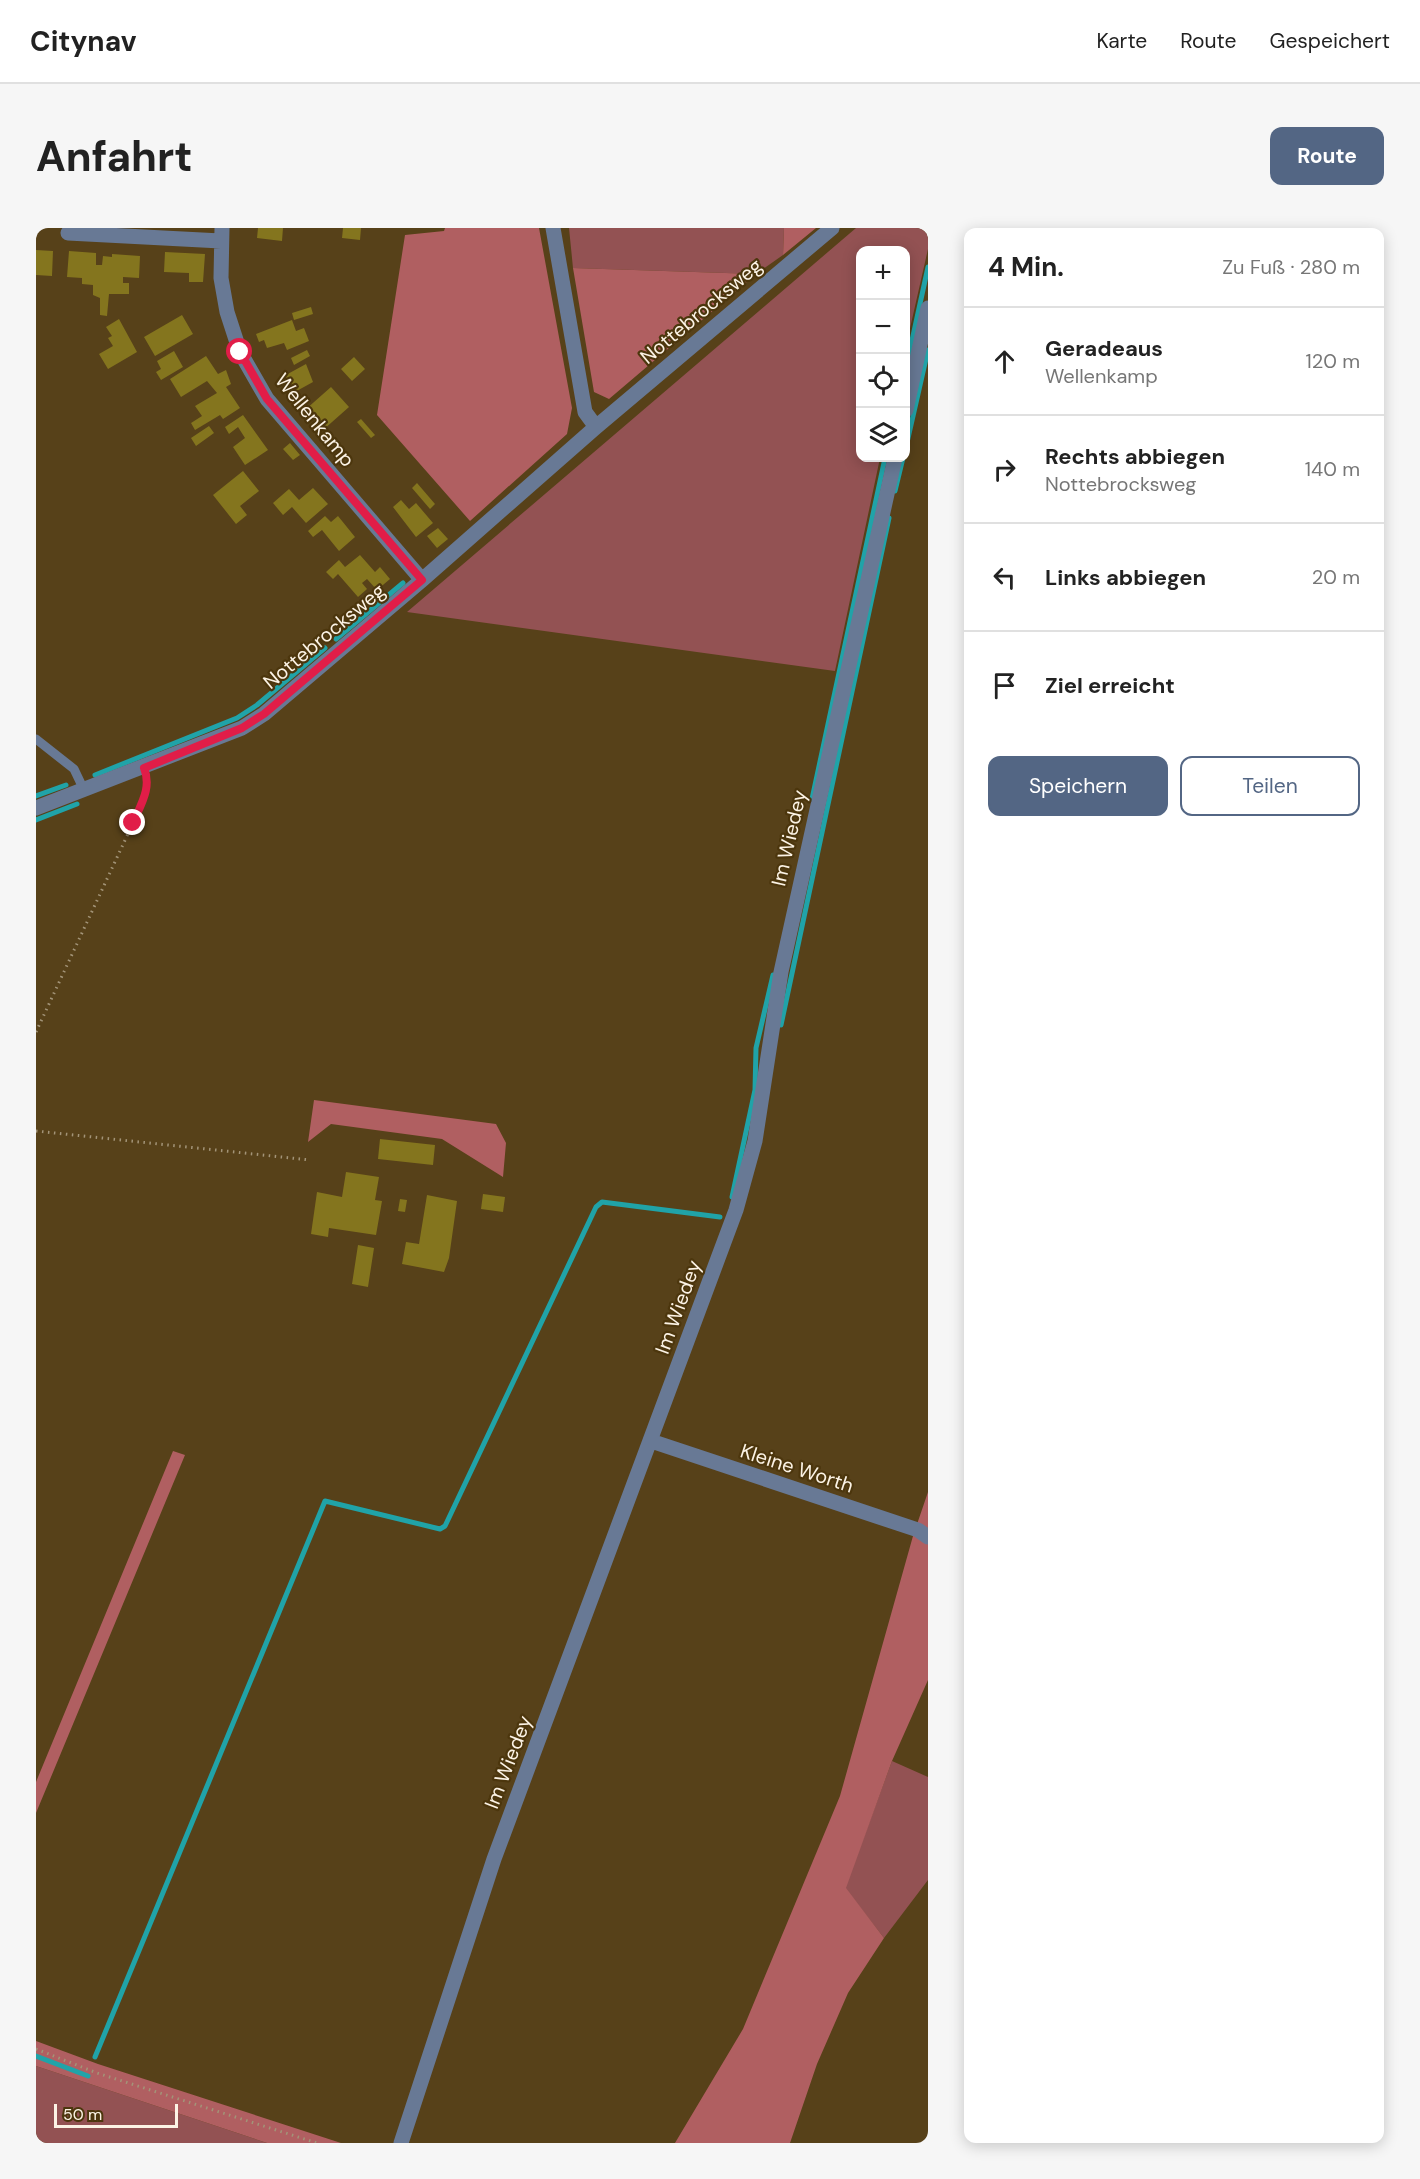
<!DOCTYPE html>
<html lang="de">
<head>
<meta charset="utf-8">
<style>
	body { margin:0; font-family:"DM Sans",sans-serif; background:#f6f6f6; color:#222 }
	.controls { position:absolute; right:18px; top:18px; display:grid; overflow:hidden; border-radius:12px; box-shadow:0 3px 15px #0003 }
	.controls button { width:54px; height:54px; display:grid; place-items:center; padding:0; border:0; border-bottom:2px solid #e0e0e0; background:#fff; color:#222; font:30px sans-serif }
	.scale { position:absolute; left:18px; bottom:15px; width:124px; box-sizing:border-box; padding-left:6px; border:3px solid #fcf3e5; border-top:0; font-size:16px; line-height:21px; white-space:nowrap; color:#fcf3e5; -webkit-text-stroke:4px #4c360d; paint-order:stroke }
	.stop { position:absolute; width:18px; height:18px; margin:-14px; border:4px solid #e11d48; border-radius:50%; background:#fff }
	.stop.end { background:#e11d48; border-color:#fff; box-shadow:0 2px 6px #0008 }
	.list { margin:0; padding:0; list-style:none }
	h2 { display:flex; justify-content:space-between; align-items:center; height:78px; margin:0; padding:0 24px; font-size:26px }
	h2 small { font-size:20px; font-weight:400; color:#767676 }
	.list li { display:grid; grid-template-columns:39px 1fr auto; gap:18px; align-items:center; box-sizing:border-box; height:108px; padding:0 24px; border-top:2px solid #e0e0e0 }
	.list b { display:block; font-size:22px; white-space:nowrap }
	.list p { margin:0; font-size:20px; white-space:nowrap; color:#767676 }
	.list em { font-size:20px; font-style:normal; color:#767676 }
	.actions { display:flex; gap:12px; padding:18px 24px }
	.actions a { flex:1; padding:14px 0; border:2px solid #536684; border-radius:12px; text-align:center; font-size:21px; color:#536684 }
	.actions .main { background:#536684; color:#fff }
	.icon { flex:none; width:33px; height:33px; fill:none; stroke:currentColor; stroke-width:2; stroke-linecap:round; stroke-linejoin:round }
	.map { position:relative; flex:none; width:892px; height:1915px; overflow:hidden; border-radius:12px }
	header { display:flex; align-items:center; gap:36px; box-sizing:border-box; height:84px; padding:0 30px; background:#fff; border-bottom:2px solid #e0e0e0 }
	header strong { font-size:28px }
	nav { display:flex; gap:33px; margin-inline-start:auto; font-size:21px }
	.intro { display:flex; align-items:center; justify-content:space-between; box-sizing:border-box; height:144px; padding:0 36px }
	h1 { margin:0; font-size:42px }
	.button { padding:15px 27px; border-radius:12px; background:#536684; color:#fff; font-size:21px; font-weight:700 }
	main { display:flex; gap:36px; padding:0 36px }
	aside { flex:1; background:#fff; border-radius:12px; box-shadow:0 3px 15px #0003 }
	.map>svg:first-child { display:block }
	.green { fill:#935253 }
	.forest { fill:#b05f61 }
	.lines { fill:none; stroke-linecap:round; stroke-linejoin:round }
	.stream { stroke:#20a3a8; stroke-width:5 }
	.building { fill:#84751e }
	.path { stroke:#a39478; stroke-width:3; stroke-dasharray:1.5 4.5; stroke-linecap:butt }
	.lane { stroke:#687995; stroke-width:9 }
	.street { stroke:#687995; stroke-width:15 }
	.route { stroke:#e11d48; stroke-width:8 }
	.labels { text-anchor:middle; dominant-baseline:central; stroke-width:4.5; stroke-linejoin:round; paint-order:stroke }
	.street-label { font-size:20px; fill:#fcf3e5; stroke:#4c360d }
</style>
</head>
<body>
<header>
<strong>Citynav</strong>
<nav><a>Karte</a><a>Route</a><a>Gespeichert</a></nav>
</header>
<div class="intro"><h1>Anfahrt</h1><a class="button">Route</a></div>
<main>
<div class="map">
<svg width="892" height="1915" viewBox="0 0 892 1915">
	<rect width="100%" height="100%" fill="#574119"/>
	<path class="green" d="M 533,0 L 748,0 L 747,27 L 720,46 L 537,40 Z
		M 820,0 L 892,0 L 892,21 L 870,118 L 870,22 L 824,22 L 824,230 L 844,230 L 799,443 L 371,384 Z
		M 856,1533 L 892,1549 L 892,1652 L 848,1710 L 809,1660 Z
		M 0,1838 L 231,1915 L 0,1915 Z"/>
	<path class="forest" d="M 409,0 L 503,0 L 536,180 L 531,206 L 434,293 L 341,187 L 369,7 L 408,3 Z
		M 748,0 L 780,0 L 747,27 Z
		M 537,40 L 720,46 L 573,171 L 558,164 Z
		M 278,872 L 460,896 L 470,915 L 467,949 L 406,911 L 295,896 L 272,914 Z
		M 137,1223 L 149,1227 L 0,1585 L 0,1554 Z
		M 892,1264 L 892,1452 L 856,1533 L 810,1660 L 848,1710 L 812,1765 L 781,1836 L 754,1915 L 639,1915 L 707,1801 L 804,1568 L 877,1308 Z
		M 0,1813 L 62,1836 L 305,1915 L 231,1915 L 0,1838 Z"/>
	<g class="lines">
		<path class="stream" d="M 870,140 L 892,39
			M 870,219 L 892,122
			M 859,263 L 867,230
			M 300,411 L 367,355
			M 59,547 L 201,490 L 221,477 L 289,420
			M 0,568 L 30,557
			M 776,571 L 849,230
			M 0,592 L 41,576
			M 745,797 L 853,290
			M 696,969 L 719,862 L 720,820 L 737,747
			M 0,1828 L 52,1848
			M 59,1829 L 289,1273 L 404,1301 L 409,1298 L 560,979 L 566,974 L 684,989"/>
	</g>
	<path class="building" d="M 222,0 L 247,0 L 246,13 L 221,10 Z
		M 307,0 L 325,0 L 324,12 L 306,10 Z
		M 0,22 L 17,23 L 16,48 L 0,47 Z
		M 33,23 L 60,25 L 60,37 L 66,37 L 67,28 L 76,29 L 76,26 L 104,28 L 103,50 L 87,49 L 87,55 L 93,55 L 93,66 L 73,66 L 71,88 L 64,87 L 64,70 L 57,67 L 57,57 L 46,56 L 46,50 L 31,49 Z
		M 129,24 L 169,26 L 167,54 L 153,54 L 153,45 L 128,44 Z
		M 275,79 L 277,86 L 258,92 L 256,85 Z
		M 146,87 L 157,106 L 119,128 L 108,109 Z
		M 83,91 L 101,124 L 72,141 L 63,126 L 77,118 L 72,110 L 76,108 L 70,99 Z
		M 256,92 L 260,103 L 268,100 L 273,113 L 251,122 L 248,115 L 231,120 L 228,112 L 223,114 L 220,106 Z
		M 271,122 L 274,128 L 258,137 L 255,130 Z
		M 138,123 L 147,139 L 125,152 L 120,144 L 125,141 L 121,133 Z
		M 170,128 L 182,146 L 190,142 L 195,156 L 190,159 L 204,180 L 187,191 L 184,187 L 159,202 L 155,195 L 166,188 L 159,178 L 181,165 L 171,153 L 145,169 L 134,151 Z
		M 318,129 L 329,141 L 316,153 L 305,141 Z
		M 270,136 L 277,154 L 257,165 L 248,148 Z
		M 295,159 L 313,179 L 287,202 L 269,182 Z
		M 207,187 L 232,222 L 209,237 L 197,219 L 209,210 L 202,199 L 193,206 L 189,199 Z
		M 325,191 L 339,207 L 335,210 L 321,194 Z
		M 173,198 L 178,205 L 160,218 L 155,210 Z
		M 254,215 L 264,227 L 257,232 L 247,221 Z
		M 207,243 L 223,263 L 204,278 L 211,287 L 200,296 L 177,267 Z
		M 381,255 L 399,276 L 394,281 L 376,260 Z
		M 277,260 L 292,276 L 270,295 L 256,279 L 247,287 L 237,275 L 253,261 L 263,272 Z
		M 365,272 L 373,281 L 380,275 L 397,295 L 380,309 L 357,279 Z
		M 289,288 L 295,294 L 302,288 L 319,309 L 303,323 L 286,302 L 277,309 L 272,303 Z
		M 402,300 L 412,311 L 401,320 L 391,308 Z
		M 324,327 L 339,344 L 344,339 L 354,351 L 341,362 L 331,351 L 326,355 L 331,361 L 322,369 L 302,346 L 297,351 L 290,344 L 303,332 L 309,339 Z
		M 344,911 L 399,917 L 397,937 L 342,931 Z
		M 310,944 L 343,949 L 339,972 L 346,973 L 340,1007 L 293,1000 L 292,1009 L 275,1006 L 281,964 L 306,969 Z
		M 447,966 L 469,969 L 467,984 L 445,981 Z
		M 391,967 L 421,973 L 413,1030 L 408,1044 L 366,1036 L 370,1014 L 383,1016 Z
		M 364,971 L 371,972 L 369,984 L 362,983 Z
		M 322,1017 L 338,1020 L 332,1059 L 316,1056 Z"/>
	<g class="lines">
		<path class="path" d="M 0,804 L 97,595 L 112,553
			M 0,903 L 274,932
			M 0,1821 L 61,1845 L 281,1915"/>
		<path class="lane" d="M 0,511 L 38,541 L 48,562"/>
		<path class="street" d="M 186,0 L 185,50 L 191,84 L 204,124 L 231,171 L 386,352
			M 517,0 L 549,184 L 560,199
			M 32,5 L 185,13
			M 870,182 L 892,80
			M 0,580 L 206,500 L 228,486 L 386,352 L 560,199 L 796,0
			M 615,1213 L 882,1302 L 892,1309
			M 365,1915 L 458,1631 L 700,982 L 719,913 L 745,744 L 859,230"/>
	</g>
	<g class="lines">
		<path class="route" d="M 97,595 C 105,576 116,560 108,540 L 206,500 L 228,486 L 386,352 L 231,171 L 204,124"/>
	</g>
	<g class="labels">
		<g class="street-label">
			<text transform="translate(665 83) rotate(-40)">Nottebrocksweg</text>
			<text transform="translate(279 192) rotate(51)">Wellenkamp</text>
			<text transform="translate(288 408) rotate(-40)">Nottebrocksweg</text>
			<text transform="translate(753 610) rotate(-77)">Im Wiedey</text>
			<text transform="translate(642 1079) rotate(-70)">Im Wiedey</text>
			<text transform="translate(761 1240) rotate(18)">Kleine Worth</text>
			<text transform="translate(472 1534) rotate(-69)">Im Wiedey</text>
		</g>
	</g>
</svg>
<div class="controls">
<button>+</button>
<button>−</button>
<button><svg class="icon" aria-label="locate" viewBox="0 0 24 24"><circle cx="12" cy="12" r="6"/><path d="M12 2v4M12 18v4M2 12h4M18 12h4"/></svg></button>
<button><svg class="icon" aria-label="layers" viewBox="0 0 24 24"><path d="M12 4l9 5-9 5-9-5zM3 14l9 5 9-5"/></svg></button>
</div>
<div class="scale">50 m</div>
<div class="stop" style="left:204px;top:124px"></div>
<div class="stop end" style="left:97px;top:595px"></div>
</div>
<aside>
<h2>4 Min.<small>Zu Fuß · 280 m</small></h2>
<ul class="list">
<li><svg class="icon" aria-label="ahead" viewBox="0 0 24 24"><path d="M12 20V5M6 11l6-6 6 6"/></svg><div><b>Geradeaus</b><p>Wellenkamp</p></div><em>120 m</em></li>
<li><svg class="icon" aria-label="right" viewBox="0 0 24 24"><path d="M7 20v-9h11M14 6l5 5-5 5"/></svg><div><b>Rechts abbiegen</b><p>Nottebrocksweg</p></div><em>140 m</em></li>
<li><svg class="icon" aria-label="left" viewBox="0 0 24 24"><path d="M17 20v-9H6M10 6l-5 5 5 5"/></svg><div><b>Links abbiegen</b></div><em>20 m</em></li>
<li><svg class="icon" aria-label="arrive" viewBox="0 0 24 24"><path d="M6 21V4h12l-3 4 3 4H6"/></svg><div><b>Ziel erreicht</b></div></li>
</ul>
<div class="actions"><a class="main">Speichern</a><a>Teilen</a></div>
</aside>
</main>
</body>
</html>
